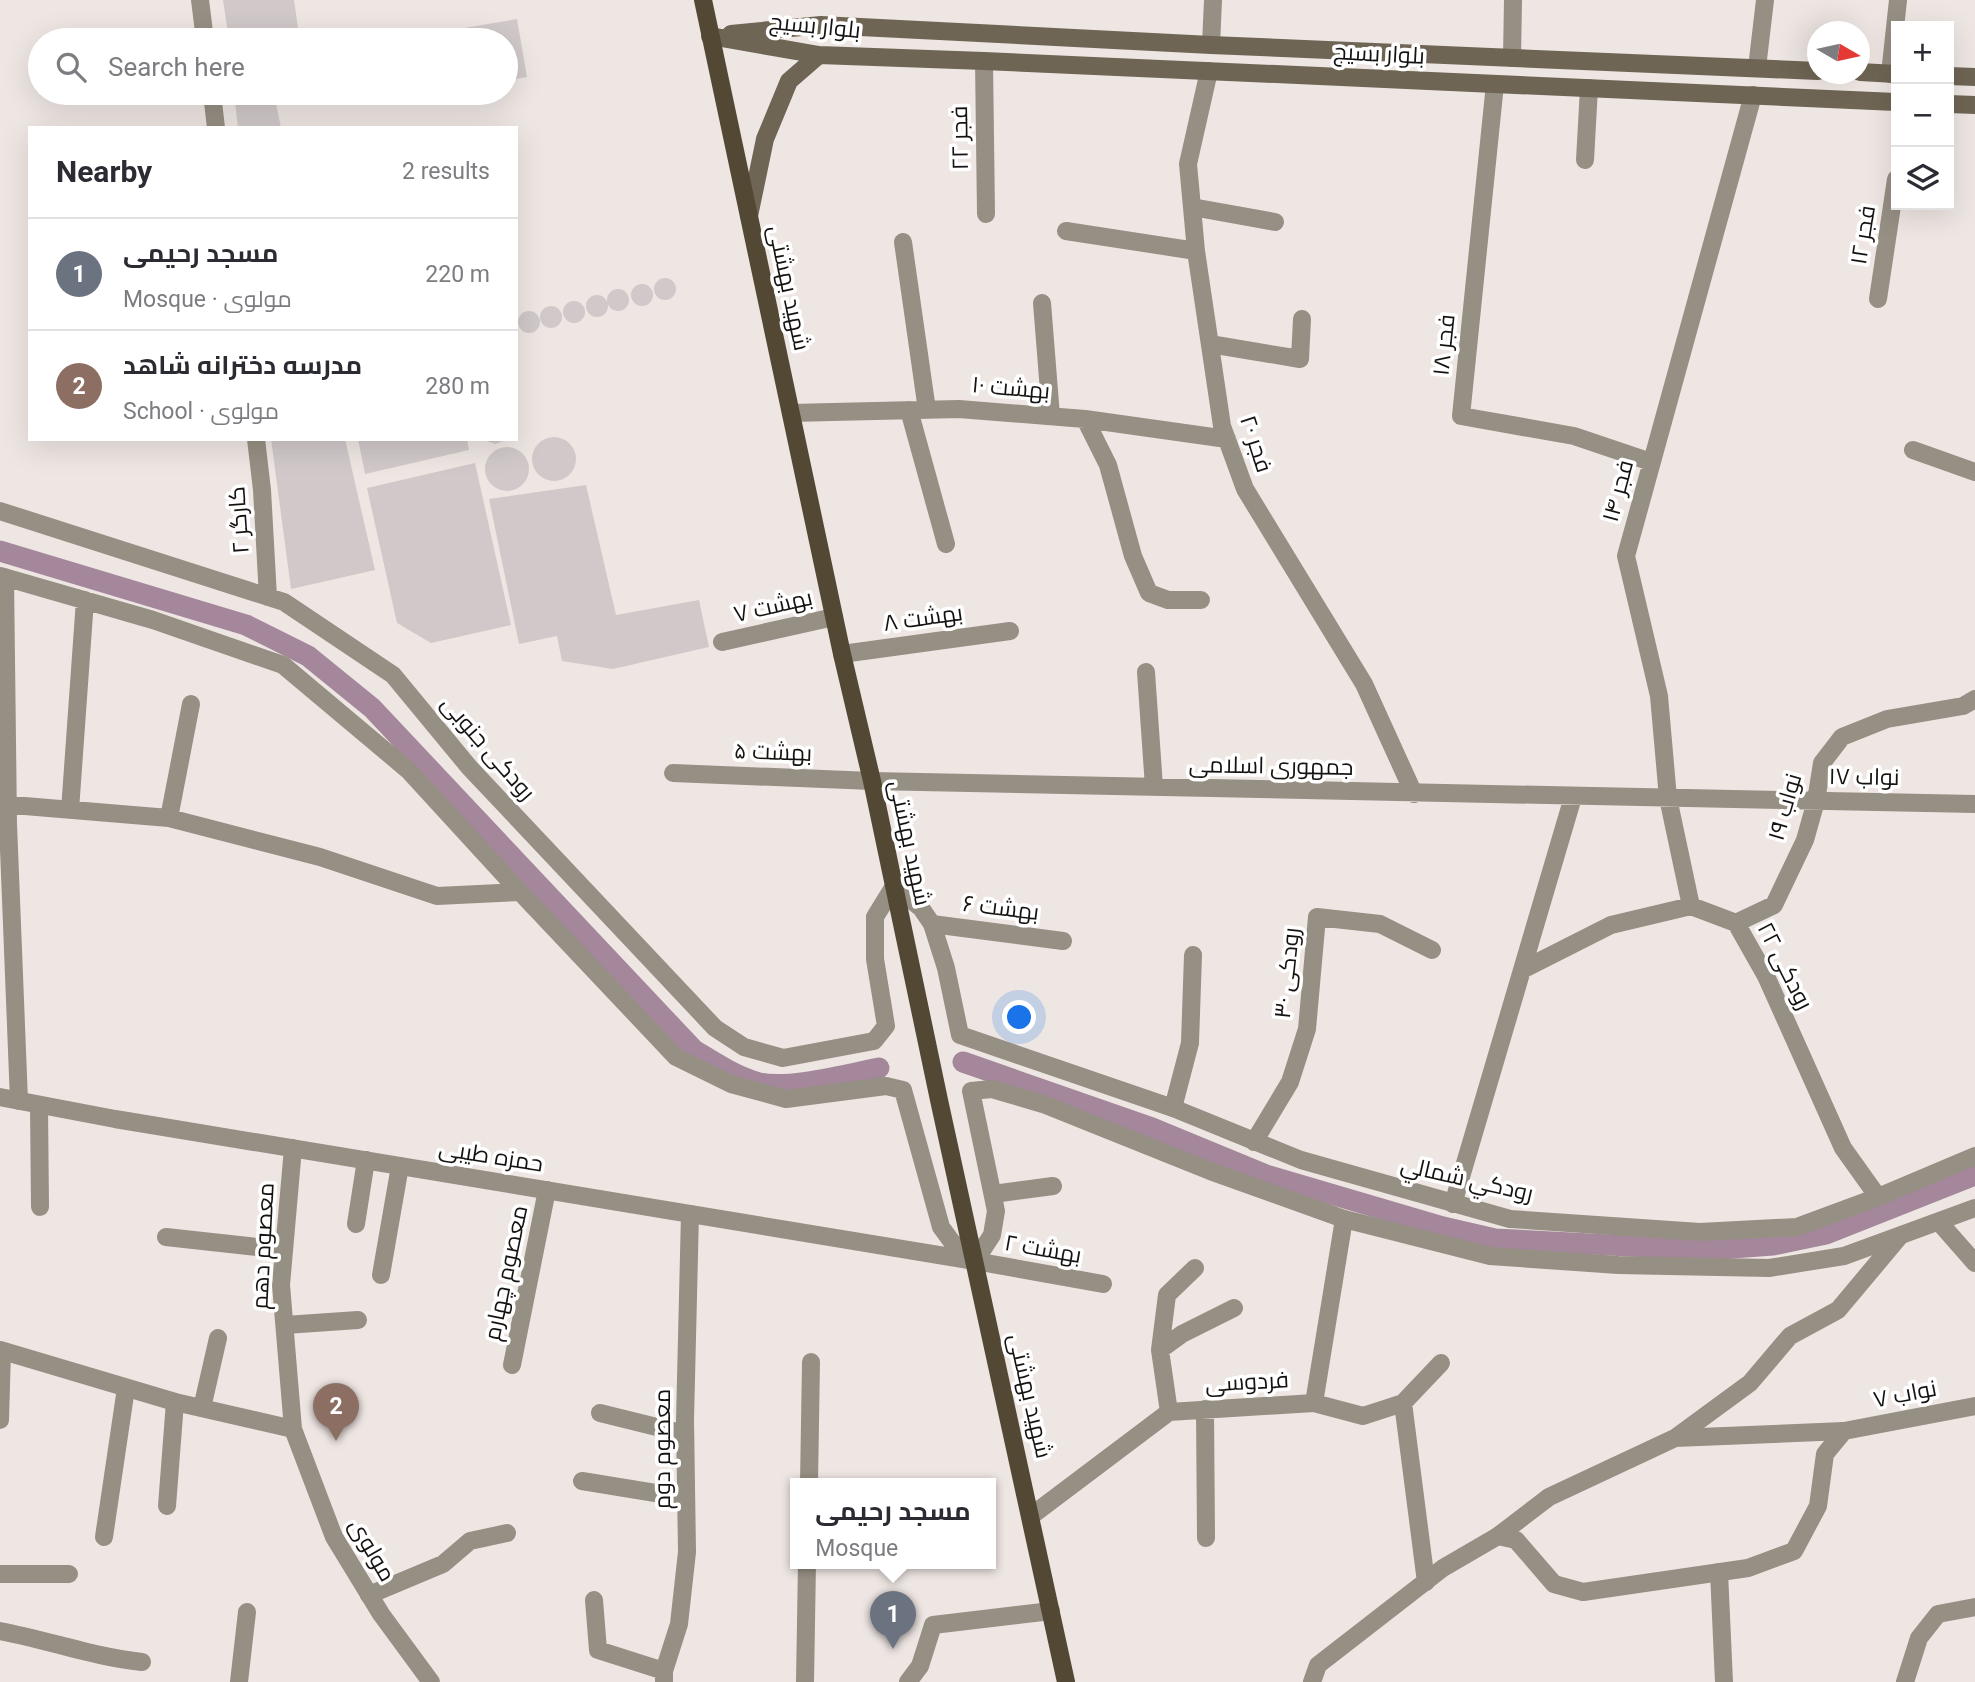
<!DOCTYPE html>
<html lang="en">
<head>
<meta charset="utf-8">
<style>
	body { margin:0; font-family:Roboto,Cairo,sans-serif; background:#f7f7f7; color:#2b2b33 }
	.controls { position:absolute; right:21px; top:21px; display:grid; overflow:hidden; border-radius:0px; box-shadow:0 7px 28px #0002 }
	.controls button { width:63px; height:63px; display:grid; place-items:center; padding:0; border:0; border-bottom:2px solid #e1e1e2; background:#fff; color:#2b2b33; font:35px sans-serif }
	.compass { position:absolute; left:1807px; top:21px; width:63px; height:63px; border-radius:50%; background:#fff; box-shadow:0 7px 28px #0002; rotate:99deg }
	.you { position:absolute; left:1020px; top:1018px; width:24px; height:24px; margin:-18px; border:5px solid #fff; border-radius:50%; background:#1a73e8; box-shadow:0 0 0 10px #1a73e833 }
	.badge { display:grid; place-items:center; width:46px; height:46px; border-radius:50%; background:#db2777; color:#fff; font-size:23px; font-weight:700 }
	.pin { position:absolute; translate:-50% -58px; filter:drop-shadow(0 2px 4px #0008) }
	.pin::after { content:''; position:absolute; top:37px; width:24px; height:21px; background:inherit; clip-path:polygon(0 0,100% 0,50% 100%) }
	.popup { position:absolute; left:790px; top:1478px; width:206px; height:91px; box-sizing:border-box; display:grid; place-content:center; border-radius:0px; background:#fff; filter:drop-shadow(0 2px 5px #0005); font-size:23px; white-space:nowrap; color:#7c7c81 }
	.popup b { font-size:26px; color:#2b2b33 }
	.popup::after { content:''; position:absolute; left:50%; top:100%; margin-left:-14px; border:14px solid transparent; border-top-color:#fff }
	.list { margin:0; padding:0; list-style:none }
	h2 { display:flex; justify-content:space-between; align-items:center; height:91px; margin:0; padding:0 28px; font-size:30px }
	h2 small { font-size:23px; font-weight:400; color:#7c7c81 }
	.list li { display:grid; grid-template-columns:46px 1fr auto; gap:21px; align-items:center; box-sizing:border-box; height:112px; padding:0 28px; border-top:2px solid #e1e1e2 }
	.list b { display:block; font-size:26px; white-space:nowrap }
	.list p { margin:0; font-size:23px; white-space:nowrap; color:#7c7c81 }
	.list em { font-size:23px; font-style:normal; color:#7c7c81 }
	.icon { flex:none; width:38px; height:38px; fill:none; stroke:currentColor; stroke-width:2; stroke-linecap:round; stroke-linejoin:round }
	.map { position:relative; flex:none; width:1975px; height:1682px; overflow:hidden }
	.search { position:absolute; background:#fff; box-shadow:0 7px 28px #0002; left:28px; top:28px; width:490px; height:77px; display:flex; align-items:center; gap:18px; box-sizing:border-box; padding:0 24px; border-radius:38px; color:#7c7c81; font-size:26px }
	.panel { position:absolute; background:#fff; box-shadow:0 7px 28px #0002; left:28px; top:126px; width:490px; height:315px; border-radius:0px }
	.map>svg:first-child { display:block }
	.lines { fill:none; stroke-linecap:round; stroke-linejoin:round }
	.canal { stroke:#a4879a; stroke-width:21 }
	.building { fill:#d1c9c9 }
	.minor { stroke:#968f83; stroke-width:18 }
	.tertiary { stroke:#968f83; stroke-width:18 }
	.secondary { stroke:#6f6554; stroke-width:18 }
	.primary { stroke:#534833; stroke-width:18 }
	.labels { text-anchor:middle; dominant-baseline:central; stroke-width:7; stroke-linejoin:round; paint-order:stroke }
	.street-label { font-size:23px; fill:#151311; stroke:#fff }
</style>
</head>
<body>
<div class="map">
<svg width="1975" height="1682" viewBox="0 0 1975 1682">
	<rect width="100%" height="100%" fill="#eee6e3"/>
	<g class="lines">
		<path class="canal" d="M 0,551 L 246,625 L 308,656 L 372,708 L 694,1050 C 714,1062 733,1075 756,1082 C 784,1091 849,1074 879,1068
			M 963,1062 L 1152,1128 L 1266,1175 L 1443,1227 L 1495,1239 L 1705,1250 L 1773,1245 L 1826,1234 L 1975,1175"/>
	</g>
	<path class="building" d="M 223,0 L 294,0 L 298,28 L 287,30 L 289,40 L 229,40 Z
		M 517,19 L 527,77 L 506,81 L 506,40 L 424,40 L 423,35 Z
		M 234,93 L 274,93 L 281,128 L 238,128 Z
		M654 289a11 11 0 1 1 22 0a11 11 0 1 1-22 0Z
		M631 295a11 11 0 1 1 22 0a11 11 0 1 1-22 0Z
		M607 300a11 11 0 1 1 22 0a11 11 0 1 1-22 0Z
		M586 306a11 11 0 1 1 22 0a11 11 0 1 1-22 0Z
		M563 312a11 11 0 1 1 22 0a11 11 0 1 1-22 0Z
		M540 317a11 11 0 1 1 22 0a11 11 0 1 1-22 0Z
		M518 322a11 11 0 1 1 22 0a11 11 0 1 1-22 0Z
		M532 459a22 22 0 1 1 44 0a22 22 0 1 1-44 0Z
		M 271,439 L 345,439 L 375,570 L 291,589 Z
		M 358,439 L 467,439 L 469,450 L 365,474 Z
		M 482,439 L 509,439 L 495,444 Z
		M485 469a22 22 0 1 1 44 0a22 22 0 1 1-44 0Z
		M 475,463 L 511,625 L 431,643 L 397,623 L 367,488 Z
		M 586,485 L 616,615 L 699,600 L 709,647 L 613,669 L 562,661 L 557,636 L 519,644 L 489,499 Z"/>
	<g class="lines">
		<path class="minor" d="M 200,0 L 205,40
			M 1211,45 L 1213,0
			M 1512,58 L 1513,0
			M 984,61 L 986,214
			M 1757,68 L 1765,0
			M 1209,71 L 1188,164 L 1196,251 L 1222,426 L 1245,489 L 1364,684 L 1414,794
			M 1890,74 L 1898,0
			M 1495,84 L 1461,416 L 1574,436 L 1651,462
			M 212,93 L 216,128
			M 1585,160 L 1589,88
			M 1192,207 L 1275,222
			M 1066,231 L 1196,251
			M 903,242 L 927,410
			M 1878,299 L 1896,179
			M 1042,303 L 1051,416
			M 1210,344 L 1300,359 L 1302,319
			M 909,410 L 946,544
			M 791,413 L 959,409 L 1085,419 L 1227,439
			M 1085,419 L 1108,465 L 1133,556 L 1149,593 L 1168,600 L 1201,600
			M 256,439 L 262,490 L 268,597
			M 1913,450 L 1975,472
			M 0,511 L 284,602 L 393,675 L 469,767 L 715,1028 L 744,1047 L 783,1058 L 874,1041 L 886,1026 L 875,959 L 875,917 L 894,886
			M 0,576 L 153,620 L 283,665 L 408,770 L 520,892 L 676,1057 L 731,1084 L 786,1099 L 886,1086 L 903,1090 L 941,1227 L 952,1242 L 975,1261 L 1103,1284
			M 5,577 L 8,824 L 19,1101
			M 722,642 L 834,617
			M 842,654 L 1010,631
			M 1146,672 L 1154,787
			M 673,773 L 872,781 L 1975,804
			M 0,804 L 169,818 L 320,857 L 437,896 L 520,892
			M 70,810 L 85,600
			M 169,818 L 191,704
			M 1691,906 L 1668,798 L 1659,696 L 1626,556 L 1753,95
			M 1736,923 L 1774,905 L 1805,840 L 1816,801 L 1822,763 L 1842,737 L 1887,719 L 1963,706 L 1975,699
			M 932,924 L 1063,941
			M 1522,970 L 1611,925 L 1691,906 L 1736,923 L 1766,976 L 1843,1148 L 1878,1197
			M 39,1105 L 40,1207
			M 1173,1108 L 1190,1043 L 1193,955
			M 1254,1142 L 1290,1082 L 1307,1029 L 1317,917 L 1380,924 L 1432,950
			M 993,1194 L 1053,1186
			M 1453,1204 L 1573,797
			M 1939,1222 L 1975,1263
			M 356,1224 L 366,1160
			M 166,1237 L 284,1250
			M 381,1275 L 400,1166
			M 285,1325 L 358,1320
			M 1160,1350 L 1167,1295 L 1195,1268
			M 512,1365 L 547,1190
			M 1314,1403 L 1363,1416 L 1403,1403 L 1441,1363
			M 1403,1403 L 1426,1582
			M 202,1408 L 218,1338
			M 1205,1409 L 1206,1538
			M 1169,1412 L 1160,1350 L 1182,1334 L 1234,1308
			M 600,1413 L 685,1434
			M 0,1420 L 2,1351
			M 1675,1438 L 1844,1431
			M 582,1481 L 686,1498
			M 809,1483 L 811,1362
			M 167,1506 L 175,1402
			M 1031,1516 L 1169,1412 L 1314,1403 L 1344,1219
			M 1498,1536 L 1549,1497 L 1675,1438 L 1750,1383 L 1790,1336 L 1838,1310 L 1900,1236
			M 104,1537 L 126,1388
			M 1719,1572 L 1724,1682
			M 0,1574 L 69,1574
			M 369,1595 L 443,1564 L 470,1541 L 507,1533
			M 594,1600 L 598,1650 L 664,1671
			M 0,1631 C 48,1640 94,1657 142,1662
			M 239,1682 L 247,1612
			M 664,1682 L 664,1671 L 679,1624 L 687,1552 L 685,1420 L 690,1214
			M 805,1682 L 807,1563
			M 1905,1682 L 1919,1638 L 1938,1614 L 1975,1607"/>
		<path class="tertiary" d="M 894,886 L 921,908 L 932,924 L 946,968 L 960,1035 L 1173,1108 L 1301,1160 L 1510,1219 L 1700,1232 L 1797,1227 L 1878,1197 L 1975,1156
			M 0,1097 L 115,1119 L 975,1261 L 992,1235 L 996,1211 L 971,1091 L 992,1089 L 1043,1104 L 1210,1171 L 1344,1219 L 1490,1256 L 1618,1265 L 1769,1268 L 1844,1256 L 1975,1208
			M 293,1148 L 281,1285 L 293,1429 L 334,1537 L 381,1614 L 431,1682
			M 0,1350 L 175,1402 L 293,1429
			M 908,1682 L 920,1666 L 933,1625 L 1051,1611
			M 1312,1682 L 1318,1665 L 1443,1568 L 1498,1536 L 1516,1540 L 1554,1584 L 1583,1592 L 1748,1568 L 1794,1551 L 1818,1506 L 1825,1454 L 1844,1431 L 1975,1406"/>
		<path class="secondary" d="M 731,34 L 821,25 L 1211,45 L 1818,71
			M 710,36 L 819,55 L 984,61 L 1896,102
			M 1860,72 L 1896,74
			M 1949,76 L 1975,77
			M 1949,104 L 1975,105
			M 749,216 L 765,139 L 789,81 L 819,55"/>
		<path class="primary" d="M 703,0 L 842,654 L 872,781 L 939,1100 L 1066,1682"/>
	</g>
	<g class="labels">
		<g class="street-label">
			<text transform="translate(815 26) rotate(6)">بلوار بسیج</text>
			<text transform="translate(1379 54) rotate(3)">بلوار بسیج</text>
			<text transform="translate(960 138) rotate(-91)">فجر ۲۲</text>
			<text transform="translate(1863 235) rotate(-81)">فجر ۱۲</text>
			<text transform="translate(789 288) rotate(78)">شهید بهشتی</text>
			<text transform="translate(1444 345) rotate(-84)">فجر ۱۸</text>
			<text transform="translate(1011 388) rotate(5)">بهشت ۱۰</text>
			<text transform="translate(1256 444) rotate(72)">فجر ۲۰</text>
			<text transform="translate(1618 491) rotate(-75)">فجر ۱۴</text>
			<text transform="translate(239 520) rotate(-94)">کارگر ۲</text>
			<text transform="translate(773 606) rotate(-13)">بهشت ۷</text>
			<text transform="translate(923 618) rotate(-8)">بهشت ۸</text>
			<text transform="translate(488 748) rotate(49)">رودکی جنوبی</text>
			<text transform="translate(773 752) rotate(2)">بهشت ۵</text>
			<text transform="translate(1271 766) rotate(1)">جمهوری اسلامی</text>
			<text transform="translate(1864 777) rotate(1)">نواب ۱۷</text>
			<text transform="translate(1785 807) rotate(-74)">نواب ۱۹</text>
			<text transform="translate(910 843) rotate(78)">شهید بهشتی</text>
			<text transform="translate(1001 908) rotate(7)">بهشت ۶</text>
			<text transform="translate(1785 966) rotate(63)">رودکی ۲۲</text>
			<text transform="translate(1287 973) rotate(-84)">رودکی ۳۰</text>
			<text transform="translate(491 1156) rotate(9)">حمزه طیبی</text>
			<text transform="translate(1467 1179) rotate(13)">رودکي شمالي</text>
			<text transform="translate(263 1246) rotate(-87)">معصوم دهم</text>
			<text transform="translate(1043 1249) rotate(10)">بهشت ۲</text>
			<text transform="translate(506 1273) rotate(-78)">معصوم چهارم</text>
			<text transform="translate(1247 1382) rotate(-3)">فردوسی</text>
			<text transform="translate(1905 1394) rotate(-11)">نواب ۷</text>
			<text transform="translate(1030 1396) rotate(77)">شهید بهشتی</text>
			<text transform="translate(662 1449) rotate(-90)">معصوم دوم</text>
			<text transform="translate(372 1550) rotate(60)">مولوی</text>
		</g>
	</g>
</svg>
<div class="controls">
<button>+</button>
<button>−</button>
<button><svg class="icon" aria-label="layers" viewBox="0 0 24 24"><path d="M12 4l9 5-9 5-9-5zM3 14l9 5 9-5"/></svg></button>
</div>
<svg class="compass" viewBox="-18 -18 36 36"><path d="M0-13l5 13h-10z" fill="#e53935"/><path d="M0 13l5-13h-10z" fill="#7c7c81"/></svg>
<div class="you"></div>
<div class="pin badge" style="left:893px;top:1649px;background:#6b7280">1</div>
<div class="popup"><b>مسجد رحیمی</b>Mosque</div>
<div class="pin badge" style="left:336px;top:1441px;background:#8d6e63">2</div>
<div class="search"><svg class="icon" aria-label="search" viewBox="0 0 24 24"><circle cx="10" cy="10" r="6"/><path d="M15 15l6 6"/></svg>Search here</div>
<section class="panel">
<h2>Nearby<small>2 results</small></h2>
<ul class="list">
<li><span class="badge" style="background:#6b7280">1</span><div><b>مسجد رحیمی</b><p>Mosque · مولوی</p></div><em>220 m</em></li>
<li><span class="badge" style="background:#8d6e63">2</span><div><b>مدرسه دخترانه شاهد</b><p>School · مولوی</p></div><em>280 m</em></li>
</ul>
</section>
</div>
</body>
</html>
